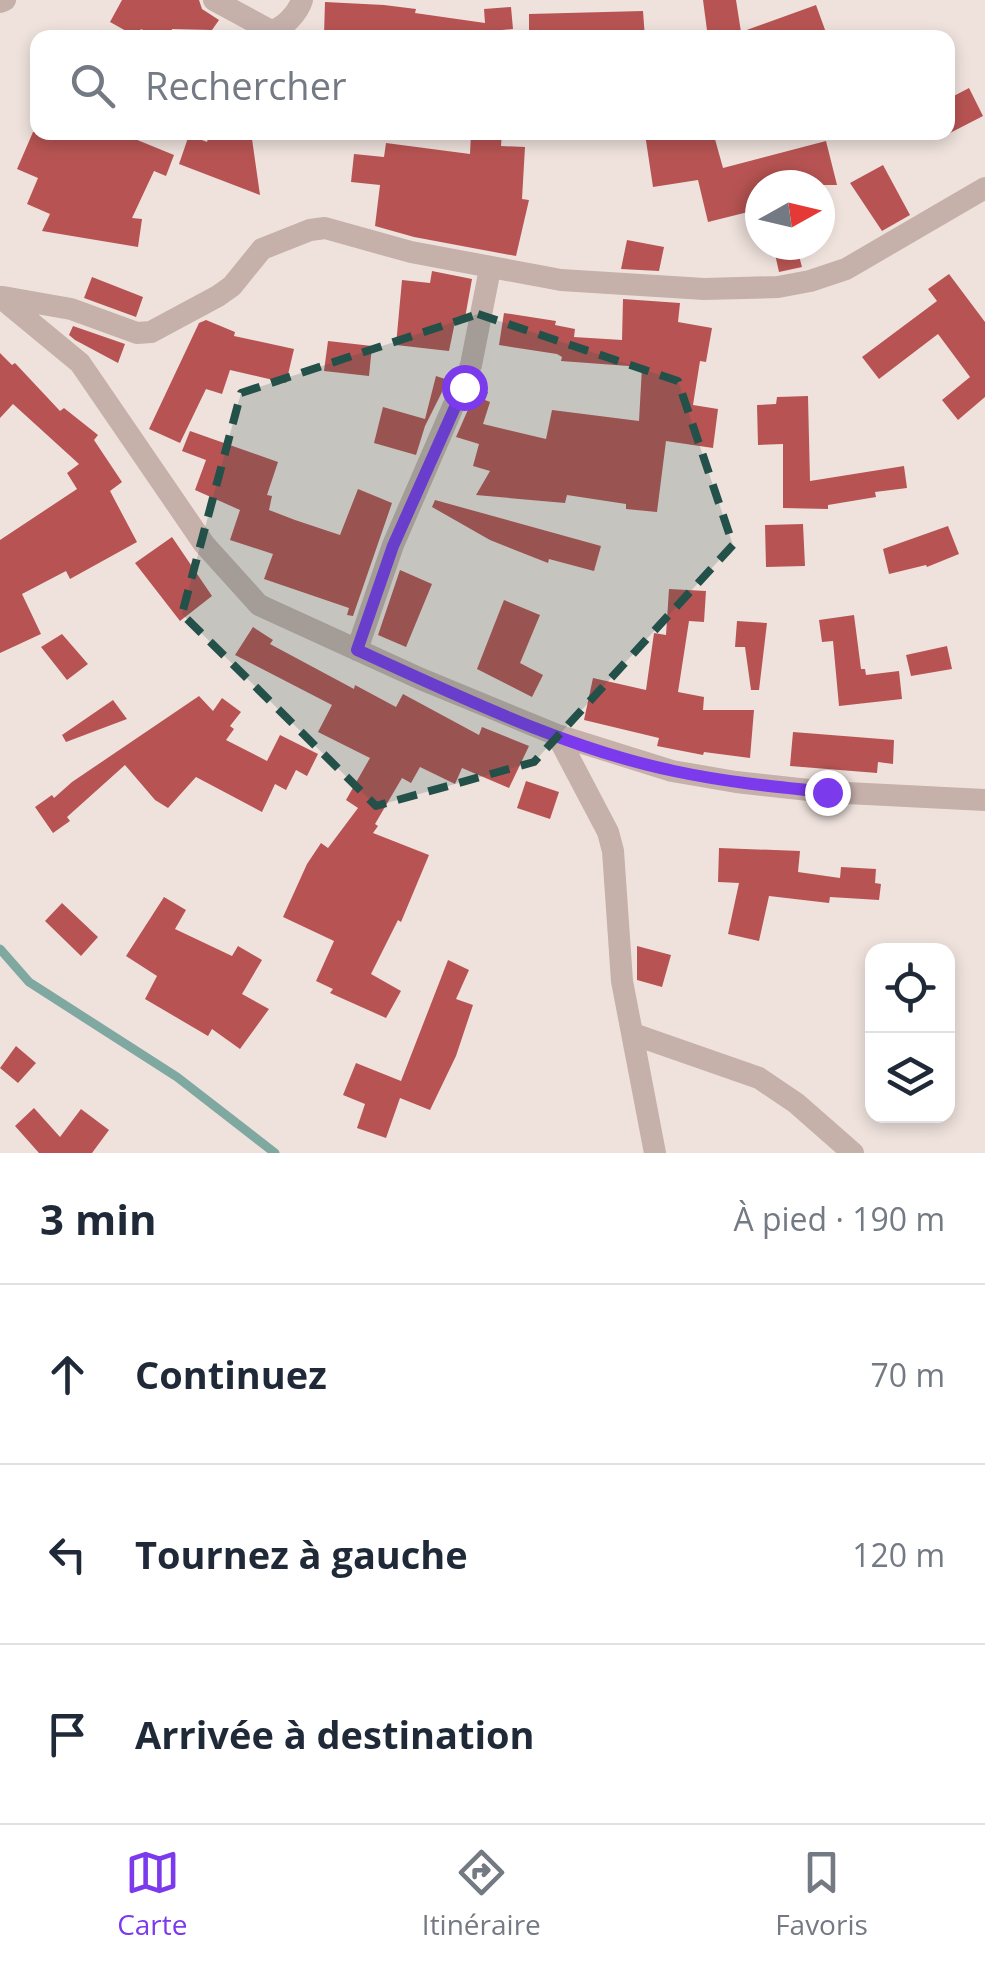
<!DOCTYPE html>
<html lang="fr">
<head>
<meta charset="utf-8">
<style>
	body { margin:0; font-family:"Open Sans",sans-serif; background:#f2f2f3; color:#1f2937 }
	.controls { position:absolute; right:30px; bottom:30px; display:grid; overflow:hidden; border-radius:20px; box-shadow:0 5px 15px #0003 }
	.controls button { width:90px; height:90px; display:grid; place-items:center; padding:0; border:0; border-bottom:2px solid #e0e1e3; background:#fff; color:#1f2937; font:50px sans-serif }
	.compass { position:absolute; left:745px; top:170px; width:90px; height:90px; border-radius:50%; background:#fff; box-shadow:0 5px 15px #0003; rotate:82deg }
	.stop { position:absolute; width:30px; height:30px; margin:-22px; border:8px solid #7c3aed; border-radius:50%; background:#fff }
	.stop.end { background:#7c3aed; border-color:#fff; box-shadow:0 2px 10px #0008 }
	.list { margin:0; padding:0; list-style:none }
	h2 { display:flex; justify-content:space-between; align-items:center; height:130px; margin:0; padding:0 40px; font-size:42px }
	h2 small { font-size:32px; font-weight:400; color:#747a83 }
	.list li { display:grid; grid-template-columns:65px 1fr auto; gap:30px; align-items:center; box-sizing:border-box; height:180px; padding:0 40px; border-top:2px solid #e0e1e3 }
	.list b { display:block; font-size:38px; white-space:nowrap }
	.list em { font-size:32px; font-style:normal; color:#747a83 }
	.icon { flex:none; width:55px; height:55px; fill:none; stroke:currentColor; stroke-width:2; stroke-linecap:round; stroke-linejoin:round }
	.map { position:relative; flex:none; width:985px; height:1153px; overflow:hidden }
	.search { position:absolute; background:#fff; box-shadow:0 5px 15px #0003; left:30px; right:30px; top:30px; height:110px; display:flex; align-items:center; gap:25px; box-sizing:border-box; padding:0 35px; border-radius:20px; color:#747a83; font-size:38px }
	.sheet { height:670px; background:#fff }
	nav { display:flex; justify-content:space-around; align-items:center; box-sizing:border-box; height:140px; border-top:2px solid #e0e1e3; background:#fff; font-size:28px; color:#747a83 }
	nav a { display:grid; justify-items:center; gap:5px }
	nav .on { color:#7c3aed }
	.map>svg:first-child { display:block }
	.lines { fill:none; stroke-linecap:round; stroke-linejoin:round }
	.stream { stroke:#7fa8a1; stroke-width:9 }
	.building { fill:#b75453 }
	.street { stroke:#c5b0aa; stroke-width:22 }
	.route { stroke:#7c3aed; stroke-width:12 }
	.marked { fill:#235049; fill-opacity:0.2; stroke:#235049; stroke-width:8; stroke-dasharray:20 12; stroke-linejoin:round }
</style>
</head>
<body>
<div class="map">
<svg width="985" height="1153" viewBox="0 0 985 1153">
	<rect width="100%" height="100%" fill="#efe2dd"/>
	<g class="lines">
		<path class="stream" d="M 0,949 L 29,982 L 177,1077 L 275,1153"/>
	</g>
	<path class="building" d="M 122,0 L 199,0 L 202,9 L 219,20 L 212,30 L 172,29 L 170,38 L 159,38 L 141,29 L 137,37 L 110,22 Z
		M 703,0 L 736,0 L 741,32 L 816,5 L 828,38 L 708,38 Z
		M 325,2 L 384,5 L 416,9 L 415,13 L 485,23 L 484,9 L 511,7 L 513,29 L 491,31 L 491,38 L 324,35 Z
		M 643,11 L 645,38 L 529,38 L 529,14 Z
		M 969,88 L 983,116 L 948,134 L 948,99 Z
		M 33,132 L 131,132 L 130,137 L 174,155 L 166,176 L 154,171 L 132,218 L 142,219 L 138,247 L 42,231 L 50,214 L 27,204 L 38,178 L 17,169 Z
		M 210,132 L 251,132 L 260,195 L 179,164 L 189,135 L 207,142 Z
		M 471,132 L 502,132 L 501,146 L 525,147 L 522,199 L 529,200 L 516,256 L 414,237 L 375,226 L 380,185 L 351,182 L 354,154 L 384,157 L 386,143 L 470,154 Z
		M 656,132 L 713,132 L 723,168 L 826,141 L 837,185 L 760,185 L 760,209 L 708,222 L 698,180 L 653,187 L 645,134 Z
		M 883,165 L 910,215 L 882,231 L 850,183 Z
		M 627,240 L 664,247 L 659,271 L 621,269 Z
		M 773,245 L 796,245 L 802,267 L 779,272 Z
		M 432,271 L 472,279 L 465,318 L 456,317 L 449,351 L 396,345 L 402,280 L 430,283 Z
		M 949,274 L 985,322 L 985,397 L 958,420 L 942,400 L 970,377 L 938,334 L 879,379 L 862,357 L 937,301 L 928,289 Z
		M 92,277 L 143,297 L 136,317 L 84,298 Z
		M 623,299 L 680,303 L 678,322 L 712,328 L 706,362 L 700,361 L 693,405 L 718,409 L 713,448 L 666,441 L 657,512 L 626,509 L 626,504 L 567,495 L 565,503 L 476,495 L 490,471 L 473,466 L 479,444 L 456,437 L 477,389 L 488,392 L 485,400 L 490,402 L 483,424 L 546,439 L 552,410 L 639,421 L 642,367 L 561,361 L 562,357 L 557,354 L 499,345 L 504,313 L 556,321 L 555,325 L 575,329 L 574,337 L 622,340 Z
		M 206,320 L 235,332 L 234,336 L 294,349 L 286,383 L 230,370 L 222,394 L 206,389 L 180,443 L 149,429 L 199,323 Z
		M 73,326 L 125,344 L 118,363 L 75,340 L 69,335 Z
		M 328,341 L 372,346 L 369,376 L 324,371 Z
		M 0,353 L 12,365 L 15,363 L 60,411 L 64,408 L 98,435 L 94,440 L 122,482 L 110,491 L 137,542 L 70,579 L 66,571 L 22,594 L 41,634 L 0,653 L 0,540 L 77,489 L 67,473 L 79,464 L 13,404 L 0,418 Z
		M 436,376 L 448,380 L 425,426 L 416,455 L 374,443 L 383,407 L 425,419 Z
		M 808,396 L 810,481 L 904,466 L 907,488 L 875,492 L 876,497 L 828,505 L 828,509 L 783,508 L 783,444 L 758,445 L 757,405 L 776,404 L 777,397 Z
		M 190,431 L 278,462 L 267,495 L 272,496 L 269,510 L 295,520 L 340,535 L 358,489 L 392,503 L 353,616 L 347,615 L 349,608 L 264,579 L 273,554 L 230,540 L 240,510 L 195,490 L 206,460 L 182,451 Z
		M 435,500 L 601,546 L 594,571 L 549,559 L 548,563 L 490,540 L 432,507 Z
		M 803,524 L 805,566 L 766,567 L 765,525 Z
		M 948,526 L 959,554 L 927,567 L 926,565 L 889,574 L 883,549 Z
		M 172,537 L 212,596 L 180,621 L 135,563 Z
		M 400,570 L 432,584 L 406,647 L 378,635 Z
		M 669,589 L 706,591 L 704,622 L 689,621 L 678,692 L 704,697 L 703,710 L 754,710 L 750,758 L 704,752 L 703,755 L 657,746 L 659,738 L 584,720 L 593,678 L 646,690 L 654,633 L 666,635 Z
		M 504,600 L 540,615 L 520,663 L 543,675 L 532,697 L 477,669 Z
		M 854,615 L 861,669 L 865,669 L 866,675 L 899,671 L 902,699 L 839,706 L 833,641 L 822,642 L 819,620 Z
		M 737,621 L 767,623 L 759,690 L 751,690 L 745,647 L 735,647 Z
		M 253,627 L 273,640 L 270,644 L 354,689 L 355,685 L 396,707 L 403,694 L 479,735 L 482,727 L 529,746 L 509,788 L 462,768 L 455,784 L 420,767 L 411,783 L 402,778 L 375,824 L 378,826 L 373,833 L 429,855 L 401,922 L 398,920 L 371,974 L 401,991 L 386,1018 L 330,993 L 333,989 L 316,981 L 334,941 L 283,917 L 307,864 L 321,843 L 328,848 L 358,808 L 346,800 L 370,758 L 318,732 L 332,705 L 235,655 Z
		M 62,634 L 88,664 L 67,680 L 41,647 Z
		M 947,646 L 952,669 L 911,676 L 906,655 Z
		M 199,696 L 213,711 L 222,698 L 241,712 L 230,726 L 234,729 L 226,740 L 267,761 L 280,735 L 318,754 L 307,776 L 296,770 L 286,790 L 275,784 L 262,812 L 196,777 L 168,808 L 155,800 L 125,765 L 67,817 L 70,821 L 53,833 L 35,807 L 52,795 L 54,798 L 72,782 Z
		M 113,700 L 127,719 L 66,742 L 62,735 Z
		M 793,732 L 894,740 L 893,764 L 878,762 L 877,773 L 790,766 Z
		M 526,781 L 559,792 L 550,819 L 517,808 Z
		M 719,848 L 800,851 L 798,872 L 840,878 L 841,867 L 876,869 L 875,883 L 881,884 L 879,900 L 830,897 L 829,903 L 769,896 L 759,941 L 728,934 L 739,883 L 718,882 Z
		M 164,897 L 186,910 L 175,929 L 232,956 L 238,946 L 262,960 L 242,994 L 269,1009 L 240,1049 L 212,1029 L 208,1036 L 145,999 L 157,976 L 126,956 Z
		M 62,903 L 98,937 L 81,956 L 45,921 Z
		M 637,946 L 671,955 L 662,987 L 637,980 Z
		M 448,960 L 469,970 L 456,999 L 473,1005 L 456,1056 L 430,1110 L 400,1098 L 386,1138 L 357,1128 L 365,1104 L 343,1095 L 356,1063 L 401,1081 Z
		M 16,1046 L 36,1063 L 18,1083 L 0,1068 Z
		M 34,1108 L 60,1137 L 81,1109 L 109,1130 L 92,1153 L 39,1153 L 15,1126 Z"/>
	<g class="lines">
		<path class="street" d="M 214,0 L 271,31 C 284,28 298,13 302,0
			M 0,2 L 5,0
			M 0,297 L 80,363 L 204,544 L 259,605 L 421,679 L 557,735 L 672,771 L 736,782 L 827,792 L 985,800
			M 3,297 L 71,309 L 137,333 L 151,332 L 218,296 L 232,286 L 262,249 L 310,230 L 325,228 L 411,252 L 561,280 L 704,289 L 778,287 L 810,281 L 846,269 L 985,188
			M 357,650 L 393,545 L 471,365 L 490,269
			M 557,735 L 608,832 L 613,851 L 622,981 L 655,1153
			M 633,1034 L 759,1078 L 796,1103 L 853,1153"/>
	</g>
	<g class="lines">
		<path class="route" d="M 464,387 L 393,546 L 357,650 C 459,696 564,748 674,771 C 725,782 776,787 827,792"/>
	</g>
	<path class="marked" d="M 478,314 L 678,381 L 733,545 L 534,762 L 376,806 L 182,614 L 241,393 Z"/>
</svg>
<div class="controls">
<button><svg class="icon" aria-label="locate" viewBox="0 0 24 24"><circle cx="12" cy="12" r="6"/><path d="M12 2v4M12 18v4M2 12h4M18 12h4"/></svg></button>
<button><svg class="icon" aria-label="layers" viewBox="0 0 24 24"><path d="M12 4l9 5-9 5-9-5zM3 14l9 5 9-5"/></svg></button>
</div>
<svg class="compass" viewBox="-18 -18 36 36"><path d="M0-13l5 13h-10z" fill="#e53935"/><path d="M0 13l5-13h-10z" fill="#747a83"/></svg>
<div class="stop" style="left:464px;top:387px"></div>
<div class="stop end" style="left:827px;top:792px"></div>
<div class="search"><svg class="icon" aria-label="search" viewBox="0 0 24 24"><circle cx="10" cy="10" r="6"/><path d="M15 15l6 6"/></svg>Rechercher</div>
</div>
<section class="sheet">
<h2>3 min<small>À pied · 190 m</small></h2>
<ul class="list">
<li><svg class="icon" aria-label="ahead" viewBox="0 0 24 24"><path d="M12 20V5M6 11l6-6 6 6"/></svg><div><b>Continuez</b></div><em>70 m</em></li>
<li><svg class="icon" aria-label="left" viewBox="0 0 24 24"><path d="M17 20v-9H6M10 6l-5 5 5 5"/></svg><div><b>Tournez à gauche</b></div><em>120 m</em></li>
<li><svg class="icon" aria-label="arrive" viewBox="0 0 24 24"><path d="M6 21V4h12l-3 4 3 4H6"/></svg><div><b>Arrivée à destination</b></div></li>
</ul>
</section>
<nav>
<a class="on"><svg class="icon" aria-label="map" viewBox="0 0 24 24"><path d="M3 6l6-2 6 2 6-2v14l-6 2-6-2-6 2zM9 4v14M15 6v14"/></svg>Carte</a>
<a><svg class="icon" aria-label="directions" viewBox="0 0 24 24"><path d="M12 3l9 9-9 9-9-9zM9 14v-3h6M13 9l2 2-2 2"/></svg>Itinéraire</a>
<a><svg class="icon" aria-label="saved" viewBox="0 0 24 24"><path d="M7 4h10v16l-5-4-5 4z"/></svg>Favoris</a>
</nav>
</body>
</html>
